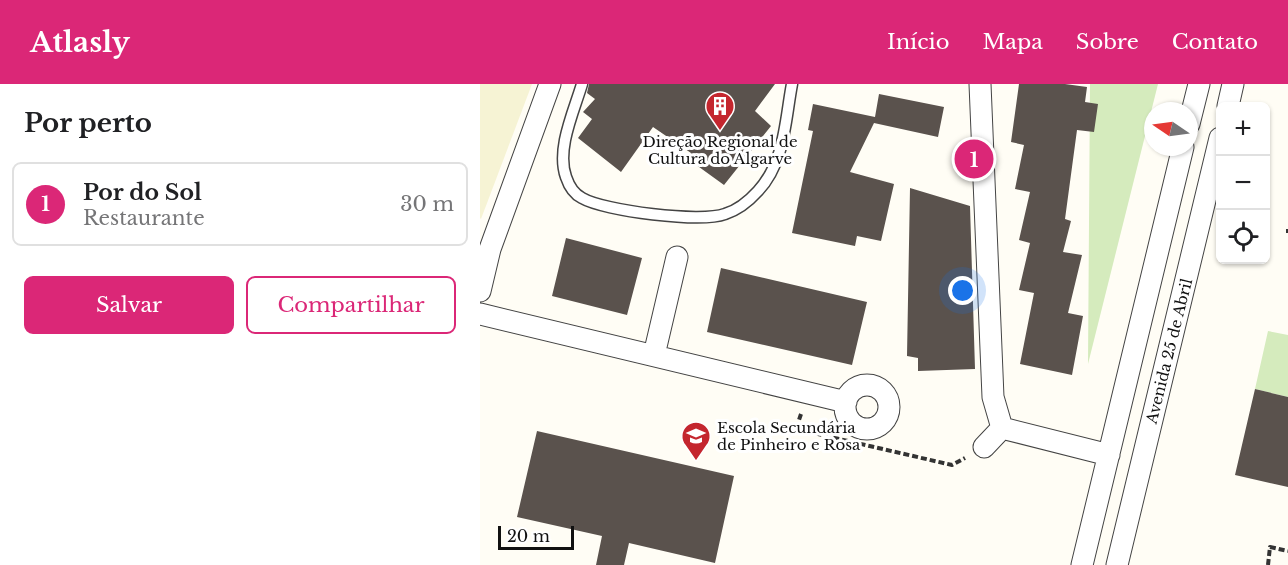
<!DOCTYPE html>
<html lang="pt">
<head>
<meta charset="utf-8">
<style>
	body { margin:0; font-family:"Libre Baskerville",serif; background:#f6f6f6; color:#202124 }
	.controls { position:absolute; right:18px; top:18px; display:grid; overflow:hidden; border-radius:9px; box-shadow:0 2px 4px #0004 }
	.controls button { width:54px; height:54px; display:grid; place-items:center; padding:0; border:0; border-bottom:2px solid #e0e0e0; background:#fff; color:#202124; font:30px sans-serif }
	.compass { position:absolute; left:664px; top:18px; width:54px; height:54px; border-radius:50%; background:#fff; box-shadow:0 2px 4px #0004; rotate:283deg }
	.scale { position:absolute; left:18px; bottom:15px; width:76px; box-sizing:border-box; padding-left:6px; border:3px solid #111; border-top:0; font-size:16px; line-height:21px; white-space:nowrap; color:#111; -webkit-text-stroke:4px #fff; paint-order:stroke }
	.you { position:absolute; left:483px; top:207px; width:21px; height:21px; margin:-15px; border:4px solid #fff; border-radius:50%; background:#1a73e8; box-shadow:0 0 0 9px #1a73e833 }
	.badge { display:grid; place-items:center; width:39px; height:39px; border-radius:50%; background:#db2777; color:#fff; font-size:20px; font-weight:700 }
	.pin { position:absolute; translate:-50% -50%; border:3px solid #fff; box-shadow:0 2px 6px #0006 }
	.list { margin:0; padding:0; list-style:none }
	h2 { display:flex; justify-content:space-between; align-items:center; height:78px; margin:0; padding:0 24px; font-size:26px }
	h2 small { font-size:20px; font-weight:400; color:#757577 }
	.list li { display:grid; grid-template-columns:39px 1fr auto; gap:18px; align-items:center; box-sizing:border-box; height:84px; margin:0 12px 12px; padding:0 12px; border:2px solid #e0e0e0; border-radius:9px }
	.list b { display:block; font-size:22px; white-space:nowrap }
	.list p { margin:0; font-size:20px; white-space:nowrap; color:#757577 }
	.list em { font-size:20px; font-style:normal; color:#757577 }
	.actions { display:flex; gap:12px; padding:18px 24px }
	.actions a { flex:1; padding:14px 0; border:2px solid #db2777; border-radius:9px; text-align:center; font-size:21px; color:#db2777 }
	.actions .main { background:#db2777; color:#fff }
	.icon { flex:none; width:33px; height:33px; fill:none; stroke:currentColor; stroke-width:2; stroke-linecap:round; stroke-linejoin:round }
	.map { position:relative; flex:none; width:808px; height:481px; overflow:hidden }
	header { display:flex; align-items:center; gap:36px; box-sizing:border-box; height:84px; padding:0 30px; background:#db2777; color:#fff }
	header strong { font-size:28px }
	nav { display:flex; gap:33px; margin-inline-start:auto; font-size:21px }
	main { display:flex }
	aside { flex:1; background:#fff }
	.map>svg:first-child { display:block }
	.farmland { fill:#f6f3d4 }
	.green { fill:#d5ebbd }
	.building { fill:#5a524d }
	.lines { fill:none; stroke-linecap:round; stroke-linejoin:round }
	.lane-casing { stroke:#444; stroke-width:13 }
	.street-casing { stroke:#444; stroke-width:23 }
	.path { stroke:#333; stroke-width:4; stroke-dasharray:6 3; stroke-linecap:butt }
	.lane { stroke:#fff; stroke-width:10 }
	.street { stroke:#fff; stroke-width:21 }
	.labels { text-anchor:middle; dominant-baseline:central; stroke-width:6; stroke-linejoin:round; paint-order:stroke }
	.poi-label { font-size:15px; fill:#111; stroke:#fff }
	.street-label { font-size:15px; fill:#111; stroke:#fff }
</style>
</head>
<body>
<header>
<strong>Atlasly</strong>
<nav><a>Início</a><a>Mapa</a><a>Sobre</a><a>Contato</a></nav>
</header>
<main>
<aside>
<h2>Por perto<small></small></h2>
<ul class="list">
<li><span class="badge">1</span><div><b>Por do Sol</b><p>Restaurante</p></div><em>30 m</em></li>
</ul>
<div class="actions"><a class="main">Salvar</a><a>Compartilhar</a></div>
</aside>
<div class="map">
<svg width="808" height="481" viewBox="0 0 808 481">
	<rect width="100%" height="100%" fill="#fffdf5"/>
	<path class="farmland" d="M 0,0 L 52,0 L 1,135 L 0,134 Z"/>
	<path class="green" d="M 610,0 L 678,0 L 608,280 Z
		M 788,247 L 808,251 L 808,313 L 775,305 Z"/>
	<path class="building" d="M 109,0 L 295,0 L 275,27 L 291,42 L 244,101 L 208,75 L 211,69 L 173,43 L 141,88 L 98,54 L 112,35 L 103,28 L 115,15 L 107,9 Z
		M 539,0 L 585,0 L 607,3 L 605,18 L 618,20 L 614,48 L 597,46 L 585,135 L 591,137 L 583,168 L 602,171 L 588,229 L 603,232 L 592,291 L 540,280 L 554,209 L 539,206 L 550,159 L 539,156 L 550,108 L 535,105 L 544,61 L 531,58 Z
		M 399,10 L 464,23 L 458,53 L 394,39 L 370,88 L 414,100 L 401,157 L 377,152 L 375,162 L 312,149 L 333,47 L 328,46 L 333,20 L 395,33 Z
		M 430,104 L 490,122 L 495,285 L 438,287 L 438,274 L 427,272 Z
		M 86,154 L 162,174 L 147,231 L 72,212 Z
		M 241,184 L 387,218 L 372,281 L 227,248 Z
		M 775,305 L 808,313 L 808,403 L 755,391 Z
		M 57,347 L 254,392 L 235,479 L 149,459 L 144,481 L 116,481 L 122,452 L 37,433 Z"/>
	<g class="lines">
		<g class="lane-casing">
			<path id="lane" d="M 102,0 C 94,27 76,65 86,93 C 89,102 94,110 102,114 C 124,127 221,139 245,130 C 258,126 269,117 278,107 C 305,78 305,37 312,0"/>
		</g>
		<g class="street-casing">
			<path id="street" d="M 500,0 L 513,313 L 522,344
				M 748,22 L 753,0
				M 709,40 L 719,0
				M 0,207 L 10,165 L 70,0
				M 0,230 L 366,318
				M 174,271 L 197,173
				M365 323a22 22 0 1 1 44 0a22 22 0 1 1-44 0Z
				M 522,344 L 629,371
				M 504,363 L 522,344
				M 602,481 L 703,63
				M 637,481 L 740,54"/>
		</g>
		<path class="path" d="M 806,147 L 808,147
			M 321,330 L 316,345 L 472,381 L 485,374
			M 788,481 L 790,463 L 808,467"/>
		<use href="#lane" class="lane"/>
		<use href="#street" class="street"/>
	</g>
	<defs>
		<g id="building-pin" transform="scale(1.5)"><path d="M0 17L-7.5 6A9.5 9.5 0 1 1 7.5 6Z" fill="#c4262e" stroke="#fff"/><path d="M-4-6H4V6H1V3H-1V6H-4ZM-2.5-4.3h1.7v1.8h-1.7ZM.8-4.3h1.7v1.8H.8ZM-2.5-1h1.7V.8h-1.7ZM.8-1h1.7V.8H.8Z" fill="#fff"/></g>
		<g id="school-pin" transform="scale(1.5)"><path d="M0 17L-7.5 6A9.5 9.5 0 1 1 7.5 6Z" fill="#c4262e" stroke="#fff"/><path d="M0-5L7-2L0 1L-7-2ZM-4 1L0 2.5L4 1V4Q0 6-4 4Z" fill="#fff"/></g>
	</defs>
	<g fill-rule="evenodd">
		<use href="#building-pin" x="240" y="22"/>
		<use href="#school-pin" x="216" y="352"/>
	</g>
	<g class="labels">
		<g class="poi-label">
			<text x="240" y="57">Direção Regional de<tspan x="240" dy="17">Cultura do Algarve</tspan></text>
			<text x="237" y="343" text-anchor="start">Escola Secundária<tspan x="237" dy="17">de Pinheiro e Rosa</tspan></text>
		</g>
		<g class="street-label">
			<text transform="translate(689 267) rotate(-76)">Avenida 25 de Abril</text>
		</g>
	</g>
</svg>
<div class="controls">
<button>+</button>
<button>−</button>
<button><svg class="icon" aria-label="locate" viewBox="0 0 24 24"><circle cx="12" cy="12" r="6"/><path d="M12 2v4M12 18v4M2 12h4M18 12h4"/></svg></button>
</div>
<svg class="compass" viewBox="-18 -18 36 36"><path d="M0-13l5 13h-10z" fill="#e53935"/><path d="M0 13l5-13h-10z" fill="#757577"/></svg>
<div class="scale">20 m</div>
<div class="you"></div>
<div class="pin badge" style="left:494px;top:75px">1</div>
</div>
</main>
</body>
</html>
